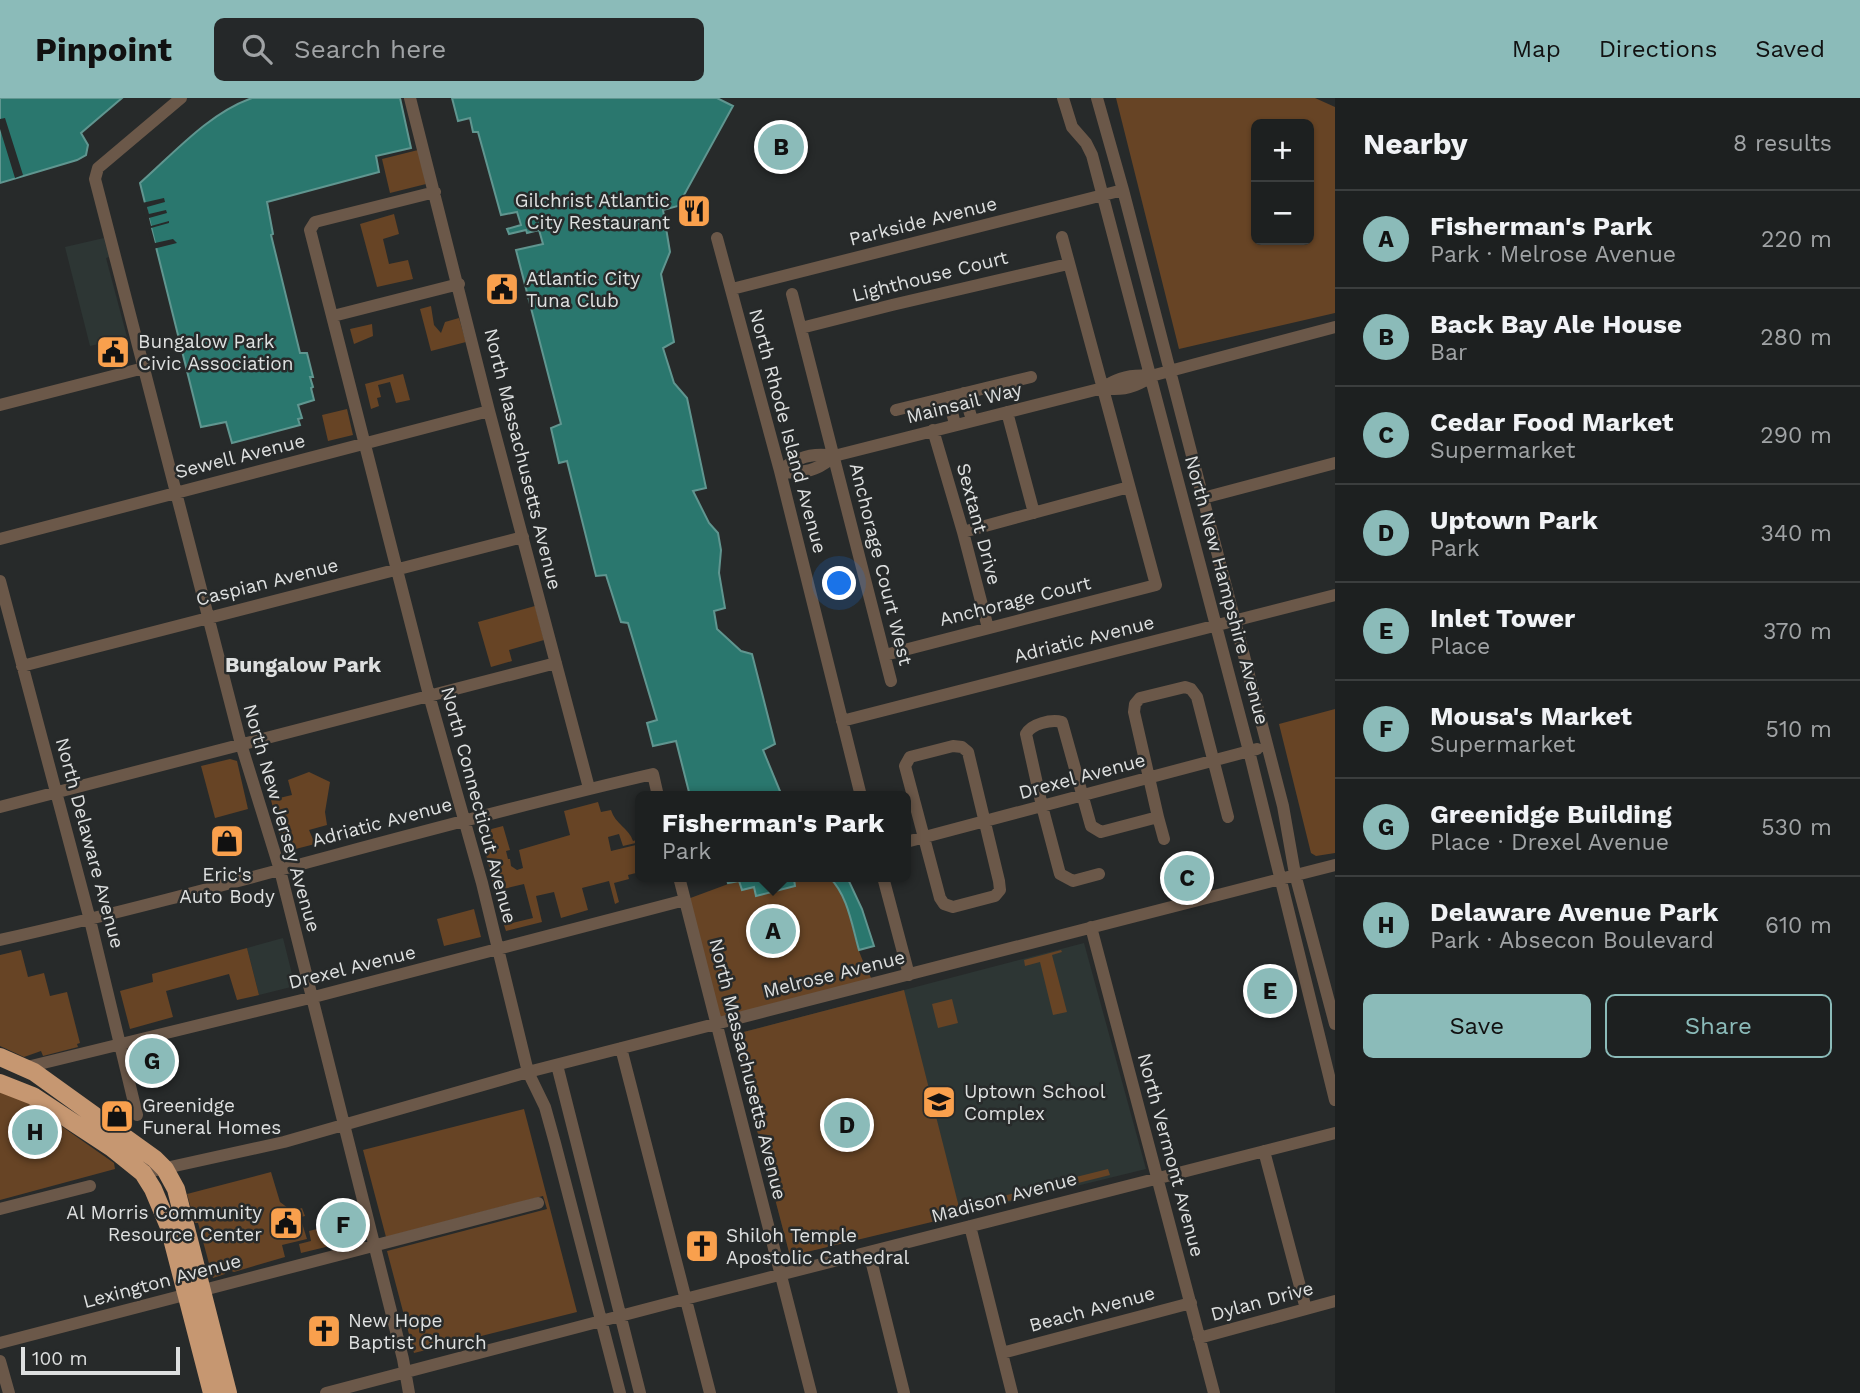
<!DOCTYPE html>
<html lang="en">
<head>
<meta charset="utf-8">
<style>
	body { margin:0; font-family:"Work Sans",sans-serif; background:#252829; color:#f1f3f6 }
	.controls { position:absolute; right:21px; top:21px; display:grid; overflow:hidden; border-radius:10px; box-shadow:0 2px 5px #0004 }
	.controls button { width:63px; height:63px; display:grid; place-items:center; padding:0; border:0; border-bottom:2px solid #3b3e3e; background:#1d2020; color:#f1f3f6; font:35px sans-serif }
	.scale { position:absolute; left:21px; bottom:18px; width:159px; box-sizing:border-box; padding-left:7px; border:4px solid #dee0e0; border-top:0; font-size:19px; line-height:24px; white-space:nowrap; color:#dee0e0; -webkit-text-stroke:5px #272a2a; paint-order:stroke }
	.you { position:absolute; left:840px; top:486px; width:24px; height:24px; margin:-18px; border:5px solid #fff; border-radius:50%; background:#1a73e8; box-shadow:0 0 0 10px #1a73e833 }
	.badge { display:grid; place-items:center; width:46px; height:46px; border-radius:50%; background:#8bbbb9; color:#111; font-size:23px; font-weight:700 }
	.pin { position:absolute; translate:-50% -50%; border:4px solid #fff; box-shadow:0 2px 7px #0006 }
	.popup { position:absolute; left:635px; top:693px; width:276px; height:91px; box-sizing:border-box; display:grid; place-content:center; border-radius:10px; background:#1d2020; filter:drop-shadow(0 2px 5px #0005); font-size:23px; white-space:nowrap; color:#a0a3a5 }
	.popup b { font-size:26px; color:#f1f3f6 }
	.popup::after { content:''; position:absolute; left:50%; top:100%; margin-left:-14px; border:14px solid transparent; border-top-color:#1d2020 }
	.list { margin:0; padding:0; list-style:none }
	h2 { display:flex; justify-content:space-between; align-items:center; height:91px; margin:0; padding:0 28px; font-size:30px }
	h2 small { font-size:23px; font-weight:400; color:#a0a3a5 }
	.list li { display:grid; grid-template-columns:46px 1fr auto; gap:21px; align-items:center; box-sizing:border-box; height:98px; padding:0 28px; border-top:2px solid #3b3e3e }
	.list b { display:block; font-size:26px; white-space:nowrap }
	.list p { margin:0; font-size:23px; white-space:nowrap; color:#a0a3a5 }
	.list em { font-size:23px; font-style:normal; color:#a0a3a5 }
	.actions { display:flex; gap:14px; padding:21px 28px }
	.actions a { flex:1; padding:16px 0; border:2px solid #8bbbb9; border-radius:10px; text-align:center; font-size:24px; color:#8bbbb9 }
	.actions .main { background:#8bbbb9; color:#111 }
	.icon { flex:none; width:38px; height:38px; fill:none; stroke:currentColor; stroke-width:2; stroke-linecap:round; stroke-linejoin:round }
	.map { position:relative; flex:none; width:1335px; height:1295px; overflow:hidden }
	header { display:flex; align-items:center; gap:42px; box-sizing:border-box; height:98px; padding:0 35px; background:#8bbbb9; color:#111 }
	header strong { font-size:33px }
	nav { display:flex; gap:38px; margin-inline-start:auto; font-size:24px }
	.search { width:490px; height:63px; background:#252829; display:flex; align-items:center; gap:18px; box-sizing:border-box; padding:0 24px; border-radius:10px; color:#a0a3a5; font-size:26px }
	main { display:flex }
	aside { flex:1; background:#1d2020 }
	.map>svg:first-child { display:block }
	.built { fill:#2d3634 }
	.green { fill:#674425; fill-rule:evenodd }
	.water { fill:#2a776e; stroke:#609690; stroke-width:2 }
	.pier { fill:#272a2a }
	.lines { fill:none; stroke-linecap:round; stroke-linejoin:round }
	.minor { stroke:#6b5849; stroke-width:12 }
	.highway { stroke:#c69771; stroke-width:18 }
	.labels { text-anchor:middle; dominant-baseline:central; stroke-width:5; stroke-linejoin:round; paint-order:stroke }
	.poi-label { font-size:19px; fill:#dee0e0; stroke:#272a2a; text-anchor:start }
	.street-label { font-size:19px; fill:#dee0e0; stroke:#272a2a }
	.neighbourhood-label { font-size:21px; font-weight:bold; fill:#dee0e0; stroke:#272a2a }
</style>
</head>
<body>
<header>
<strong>Pinpoint</strong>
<div class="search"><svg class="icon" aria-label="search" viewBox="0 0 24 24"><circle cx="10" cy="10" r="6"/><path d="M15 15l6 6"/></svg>Search here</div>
<nav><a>Map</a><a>Directions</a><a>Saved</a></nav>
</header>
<main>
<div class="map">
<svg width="1335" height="1295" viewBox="0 0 1335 1295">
	<rect width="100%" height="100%" fill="#272a2a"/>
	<path class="built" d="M 104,140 L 109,159 L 106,160 L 127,239 L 90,248 L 65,149 Z
		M 283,840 L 295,888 L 259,897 L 247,850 Z
		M 1084,845 L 1146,1071 L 790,1158 L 732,937 Z"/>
	<path class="green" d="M 1116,0 L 1315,0 L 1335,9 L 1335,215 L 1179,251 ZM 1256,26 L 1309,26 L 1309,142 L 1256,142 Z
		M 418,52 L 426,86 L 390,95 L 382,61 Z
		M 394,116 L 399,136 L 383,141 L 389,166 L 408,162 L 413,181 L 377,189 L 360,126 Z
		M 431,208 L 434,227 L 441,235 L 445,224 L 459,220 L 466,244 L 431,253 L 420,211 Z
		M 372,226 L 373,238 L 354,246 L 350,231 Z
		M 403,276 L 410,302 L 396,305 L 390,284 L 378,287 L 381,299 L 377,300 L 379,308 L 371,311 L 365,286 Z
		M 347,311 L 353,337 L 328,343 L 322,317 Z
		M 535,508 L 544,542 L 509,552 L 512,563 L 491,569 L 478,524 Z
		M 1335,611 L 1335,755 L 1316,758 L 1311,755 L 1279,626 Z
		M 230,661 L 237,663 L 248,711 L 215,720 L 201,668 Z
		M 309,674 L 330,684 L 325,714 L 327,727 L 309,732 L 315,746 L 284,754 L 271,702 L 292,697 L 288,682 Z
		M 598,704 L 601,714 L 611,712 C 615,726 629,730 633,743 L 640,741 L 640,744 L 623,748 L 619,736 L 608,739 L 611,753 L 640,746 L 640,753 L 636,754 L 640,774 L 628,777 L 629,781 L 614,785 L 619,804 L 615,806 L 609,783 L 582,790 L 588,812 L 561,820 L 554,794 L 536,798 L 542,824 L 506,833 L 504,827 L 533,820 L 524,786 L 495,793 L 492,782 L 500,780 L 490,772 L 480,734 L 503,728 L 510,752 L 506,753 L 508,761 L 510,761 L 511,768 L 517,772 L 523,770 L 519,752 L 570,737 L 564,713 Z
		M 800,779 L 829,779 C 848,797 851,827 858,850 C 862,863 869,875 874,886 L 715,926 L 685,802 L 739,782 L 754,789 L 757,798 L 795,788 L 794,780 Z
		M 474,811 L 481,839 L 444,848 L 437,821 Z
		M 247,850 L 259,897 L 237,902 L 229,876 L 166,893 L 173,919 L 130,931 L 120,893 L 153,884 L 152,876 Z
		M 21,852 L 28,879 L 44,875 L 50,898 L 67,894 L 80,945 L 77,946 L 78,949 L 43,958 L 41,953 L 24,959 L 0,948 L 0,857 Z
		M 1061,852 L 1062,854 L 1052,857 L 1067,914 L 1053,917 L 1040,864 L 1025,868 L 1024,862 Z
		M 904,892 L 961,1117 L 790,1158 L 732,937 Z
		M 952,901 L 958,925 L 938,930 L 932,906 Z
		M 0,994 L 27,1004 L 114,1065 L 115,1071 L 0,1102 Z
		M 524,1011 L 577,1214 L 414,1255 L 387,1153 L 547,1111 L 543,1098 L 386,1139 L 363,1052 Z
		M 1108,1071 L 1110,1077 L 1058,1090 L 1056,1084 Z
		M 271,1074 L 280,1104 L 292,1113 L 302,1110 L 305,1118 L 297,1120 L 296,1116 L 290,1117 L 288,1113 L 276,1116 L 280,1137 L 294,1134 L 292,1127 L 302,1125 L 307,1141 L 282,1147 L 285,1159 L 234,1174 L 226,1171 L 225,1176 L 213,1180 L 198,1125 L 195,1125 L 187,1096 Z
		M 1050,1086 L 1052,1092 L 993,1107 L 991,1101 Z
		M 329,1128 L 334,1147 L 301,1155 L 299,1146 L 311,1143 L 309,1133 Z"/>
	<path class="water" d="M 0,0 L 122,0 L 81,35 L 88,47 L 86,57 L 77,62 L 0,85 Z
		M 252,0 L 400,0 L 411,50 L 376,58 L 379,74 L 267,104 L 273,136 L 271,137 L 300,255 L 307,255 L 313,279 L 310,279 L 313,289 L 311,290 L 314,302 L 298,307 L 302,320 L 298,321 L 300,327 L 232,345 L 226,324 L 201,329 L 140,85 C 174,55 209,15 252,0 Z
		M 452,0 L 717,0 L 733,8 L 678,108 L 663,112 L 670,154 L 661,176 L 674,244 L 663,250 L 674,285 L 687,300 L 706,390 L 693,393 L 709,425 L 718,435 L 721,452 L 719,475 L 725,510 L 714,513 L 717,531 L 741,553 L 752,556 L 775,646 L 763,652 L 782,698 L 690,698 L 676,643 L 653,648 L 647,625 L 657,622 L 628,525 L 621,524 L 606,477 L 596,478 L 567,363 L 559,365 L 551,330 L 561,326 L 516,152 L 543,146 L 539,132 L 527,135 L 526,132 L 509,136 L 507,131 L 521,127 L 517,114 L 501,117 L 478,34 L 473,34 L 470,20 L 458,23 Z
		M 726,779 L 800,779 L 794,781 L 795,788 L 756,798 L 754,789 L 742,792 L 739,783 L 728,785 Z
		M 829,779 L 847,779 L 862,811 L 874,848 L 859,852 C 852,828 848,797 829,779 Z"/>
	<path class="pier" d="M 5,20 L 23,77 L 15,80 L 0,31 L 0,21 Z
		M 164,100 L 165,104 L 147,109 L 149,116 L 166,112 L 167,115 L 149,120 L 151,128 L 169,123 L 169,125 L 151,130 L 155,145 L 173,141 L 177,145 L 153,151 L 142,105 Z"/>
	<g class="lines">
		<path class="minor" d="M 181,0 L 98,70 L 95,81 L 241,646 L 280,772 L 403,1261 L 409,1295
			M 410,0 L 489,313 L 589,690
			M 1063,0 L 1072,29 L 1086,45 L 1092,57 L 1249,653 L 1335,1002
			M 1097,0 L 1123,92 L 1283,708 L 1295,776 L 1335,926
			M 435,94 L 315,124 L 310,132 L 429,597 L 482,785 L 528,974 L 545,1009 L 555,1045 L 620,1295
			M 717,140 L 780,373 L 861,698
			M 732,191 L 1123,92
			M 792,196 L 891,583
			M 333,218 L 459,186
			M 801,230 L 892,207 L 1068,166
			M 1103,290 C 1121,293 1136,290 1151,278
			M 964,295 L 972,322
			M 948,299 L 955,326
			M 0,307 L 144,270
			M 896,312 L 1031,279
			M 1007,314 L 1034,415
			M 933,332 L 963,434 L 988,530
			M 780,373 C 796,359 813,354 834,358 L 1103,290 C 1117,279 1133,276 1151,278 L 1335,229
			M 780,373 C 800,377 819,372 834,358
			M 1203,400 L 1335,365
			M 963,434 L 1129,389
			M 0,441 L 489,313
			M 0,483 L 90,822 L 137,1017
			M 885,557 L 1156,487 L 1062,139
			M 22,568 L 523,439
			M 842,623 L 1335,497
			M 953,648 L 962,649 L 968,654 L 999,783 L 1000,792 L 995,798 L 953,809 L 944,806 L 940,800 L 905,668 L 910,659 Z
			M 0,709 L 556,565
			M 1158,719 L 1164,741
			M 906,744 L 1257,651
			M 1099,776 L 1073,783 L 1060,776 L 1042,708 L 1026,636 C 1031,626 1051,621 1062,624 L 1091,728 L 1101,734 L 1158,719 L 1134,614 L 1135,606 L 1140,600 L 1185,589 L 1191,591 L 1197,599 L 1228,719
			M 679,779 L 811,1295
			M 883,779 L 909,877
			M 1091,829 L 1214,1295
			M 0,842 C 219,793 434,726 653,676 L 658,698
			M 621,950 L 710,1295
			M 557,967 L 640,1295
			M 27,969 L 310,900 L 685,802
			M 1264,1053 L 1306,1211
			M 143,1075 L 284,1044 L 528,974 L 1335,767
			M 0,1111 L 90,1088
			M 970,1128 L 1012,1295
			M 869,1154 L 904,1295
			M 1199,1240 L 1335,1203
			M 0,1245 L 538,1105
			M 1002,1255 L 1191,1205
			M 0,1263 L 9,1295
			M 326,1295 L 685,1201 L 1335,1035"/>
		<path class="highway" d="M 0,959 L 34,974 L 155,1061 L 165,1071 L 176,1091 L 228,1295
			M 0,985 L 33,998 L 112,1050 L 143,1075 L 153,1091 L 169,1129 L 212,1295"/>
	</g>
	<defs>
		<g id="restaurant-square" transform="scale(1.75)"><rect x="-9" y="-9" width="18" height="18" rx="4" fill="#f9a04d" stroke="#272a2a"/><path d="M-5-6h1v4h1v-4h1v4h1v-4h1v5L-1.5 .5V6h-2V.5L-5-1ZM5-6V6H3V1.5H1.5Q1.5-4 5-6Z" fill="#111"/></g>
		<g id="civic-square" transform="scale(1.75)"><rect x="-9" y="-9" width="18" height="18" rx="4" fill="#f9a04d" stroke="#272a2a"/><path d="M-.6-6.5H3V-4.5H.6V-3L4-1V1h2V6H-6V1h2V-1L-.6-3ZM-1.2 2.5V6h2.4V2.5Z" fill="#111"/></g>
		<g id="shop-square" transform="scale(1.75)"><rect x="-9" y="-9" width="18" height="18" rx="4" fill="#f9a04d" stroke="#272a2a"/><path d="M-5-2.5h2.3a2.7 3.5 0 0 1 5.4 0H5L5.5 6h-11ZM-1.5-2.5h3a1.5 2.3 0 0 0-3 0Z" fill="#111"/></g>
		<g id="school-square" transform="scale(1.75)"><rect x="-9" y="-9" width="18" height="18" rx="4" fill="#f9a04d" stroke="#272a2a"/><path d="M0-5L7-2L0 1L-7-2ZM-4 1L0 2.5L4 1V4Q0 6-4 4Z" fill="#111"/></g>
		<g id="church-square" transform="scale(1.75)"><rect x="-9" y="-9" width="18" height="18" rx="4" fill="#f9a04d" stroke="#272a2a"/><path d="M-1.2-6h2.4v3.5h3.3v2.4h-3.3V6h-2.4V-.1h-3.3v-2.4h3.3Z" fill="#111"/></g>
	</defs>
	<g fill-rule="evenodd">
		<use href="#restaurant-square" x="694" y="113"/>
		<use href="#civic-square" x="502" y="191"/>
		<use href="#civic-square" x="113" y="254"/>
		<use href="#shop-square" x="227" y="743"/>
		<use href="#school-square" x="939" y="1004"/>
		<use href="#shop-square" x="117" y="1018"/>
		<use href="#civic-square" x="286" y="1125"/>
		<use href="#church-square" x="702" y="1148"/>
		<use href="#church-square" x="324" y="1233"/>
	</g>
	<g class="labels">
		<g class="poi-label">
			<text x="670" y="102" text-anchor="end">Gilchrist Atlantic<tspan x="670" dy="22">City Restaurant</tspan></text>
			<text x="526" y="180">Atlantic City<tspan x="526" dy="22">Tuna Club</tspan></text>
			<text x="138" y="243">Bungalow Park<tspan x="138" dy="22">Civic Association</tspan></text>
			<text x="227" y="776" text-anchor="middle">Eric's<tspan x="227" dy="22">Auto Body</tspan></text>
			<text x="964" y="993">Uptown School<tspan x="964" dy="22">Complex</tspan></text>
			<text x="142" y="1007">Greenidge<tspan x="142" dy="22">Funeral Homes</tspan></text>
			<text x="262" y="1114" text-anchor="end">Al Morris Community<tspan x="262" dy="22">Resource Center</tspan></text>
			<text x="726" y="1137">Shiloh Temple<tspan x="726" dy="22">Apostolic Cathedral</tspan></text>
			<text x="348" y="1222">New Hope<tspan x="348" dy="22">Baptist Church</tspan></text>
		</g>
		<g class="street-label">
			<text transform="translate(923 123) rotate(-14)">Parkside Avenue</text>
			<text transform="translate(930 178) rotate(-14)">Lighthouse Court</text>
			<text transform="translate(964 305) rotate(-14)">Mainsail Way</text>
			<text transform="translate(788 333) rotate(75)">North Rhode Island Avenue</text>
			<text transform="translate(240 358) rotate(-14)">Sewell Avenue</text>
			<text transform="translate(523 361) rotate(76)">North Massachusetts Avenue</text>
			<text transform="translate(979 426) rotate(75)">Sextant Drive</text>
			<text transform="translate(881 466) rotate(76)">Anchorage Court West</text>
			<text transform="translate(267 484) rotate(-14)">Caspian Avenue</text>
			<text transform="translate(1227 492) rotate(75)">North New Hampshire Avenue</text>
			<text transform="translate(1015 503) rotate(-14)">Anchorage Court</text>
			<text transform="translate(1084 541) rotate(-14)">Adriatic Avenue</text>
			<text transform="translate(1082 678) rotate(-15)">Drexel Avenue</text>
			<text transform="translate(479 707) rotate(75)">North Connecticut Avenue</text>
			<text transform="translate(282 720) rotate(74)">North New Jersey Avenue</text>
			<text transform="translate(382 724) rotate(-15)">Adriatic Avenue</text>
			<text transform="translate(90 745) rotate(75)">North Delaware Avenue</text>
			<text transform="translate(352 869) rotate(-14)">Drexel Avenue</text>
			<text transform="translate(834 876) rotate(-14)">Melrose Avenue</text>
			<text transform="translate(748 971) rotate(76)">North Massachusetts Avenue</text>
			<text transform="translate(1171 1057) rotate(75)">North Vermont Avenue</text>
			<text transform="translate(1004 1099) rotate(-15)">Madison Avenue</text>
			<text transform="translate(162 1183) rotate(-15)">Lexington Avenue</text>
			<text transform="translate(1262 1203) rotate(-15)">Dylan Drive</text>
			<text transform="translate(1092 1211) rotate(-15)">Beach Avenue</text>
		</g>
		<g class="neighbourhood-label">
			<text x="303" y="566">Bungalow Park</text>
		</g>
	</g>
</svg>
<div class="controls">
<button>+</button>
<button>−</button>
</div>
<div class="scale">100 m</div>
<div class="you"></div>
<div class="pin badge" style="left:773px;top:833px">A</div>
<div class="popup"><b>Fisherman's Park</b>Park</div>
<div class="pin badge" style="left:781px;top:49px">B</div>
<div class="pin badge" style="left:1187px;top:780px">C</div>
<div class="pin badge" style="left:847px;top:1027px">D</div>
<div class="pin badge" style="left:1270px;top:893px">E</div>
<div class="pin badge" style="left:343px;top:1127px">F</div>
<div class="pin badge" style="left:152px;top:963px">G</div>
<div class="pin badge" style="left:35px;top:1034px">H</div>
</div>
<aside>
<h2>Nearby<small>8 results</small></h2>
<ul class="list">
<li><span class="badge">A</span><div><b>Fisherman's Park</b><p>Park · Melrose Avenue</p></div><em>220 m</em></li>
<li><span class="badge">B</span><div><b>Back Bay Ale House</b><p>Bar</p></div><em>280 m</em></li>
<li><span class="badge">C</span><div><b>Cedar Food Market</b><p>Supermarket</p></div><em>290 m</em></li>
<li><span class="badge">D</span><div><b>Uptown Park</b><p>Park</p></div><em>340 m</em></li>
<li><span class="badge">E</span><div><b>Inlet Tower</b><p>Place</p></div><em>370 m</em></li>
<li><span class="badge">F</span><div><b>Mousa's Market</b><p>Supermarket</p></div><em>510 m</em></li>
<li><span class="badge">G</span><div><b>Greenidge Building</b><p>Place · Drexel Avenue</p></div><em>530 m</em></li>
<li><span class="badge">H</span><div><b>Delaware Avenue Park</b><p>Park · Absecon Boulevard</p></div><em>610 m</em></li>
</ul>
<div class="actions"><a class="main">Save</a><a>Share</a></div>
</aside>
</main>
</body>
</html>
